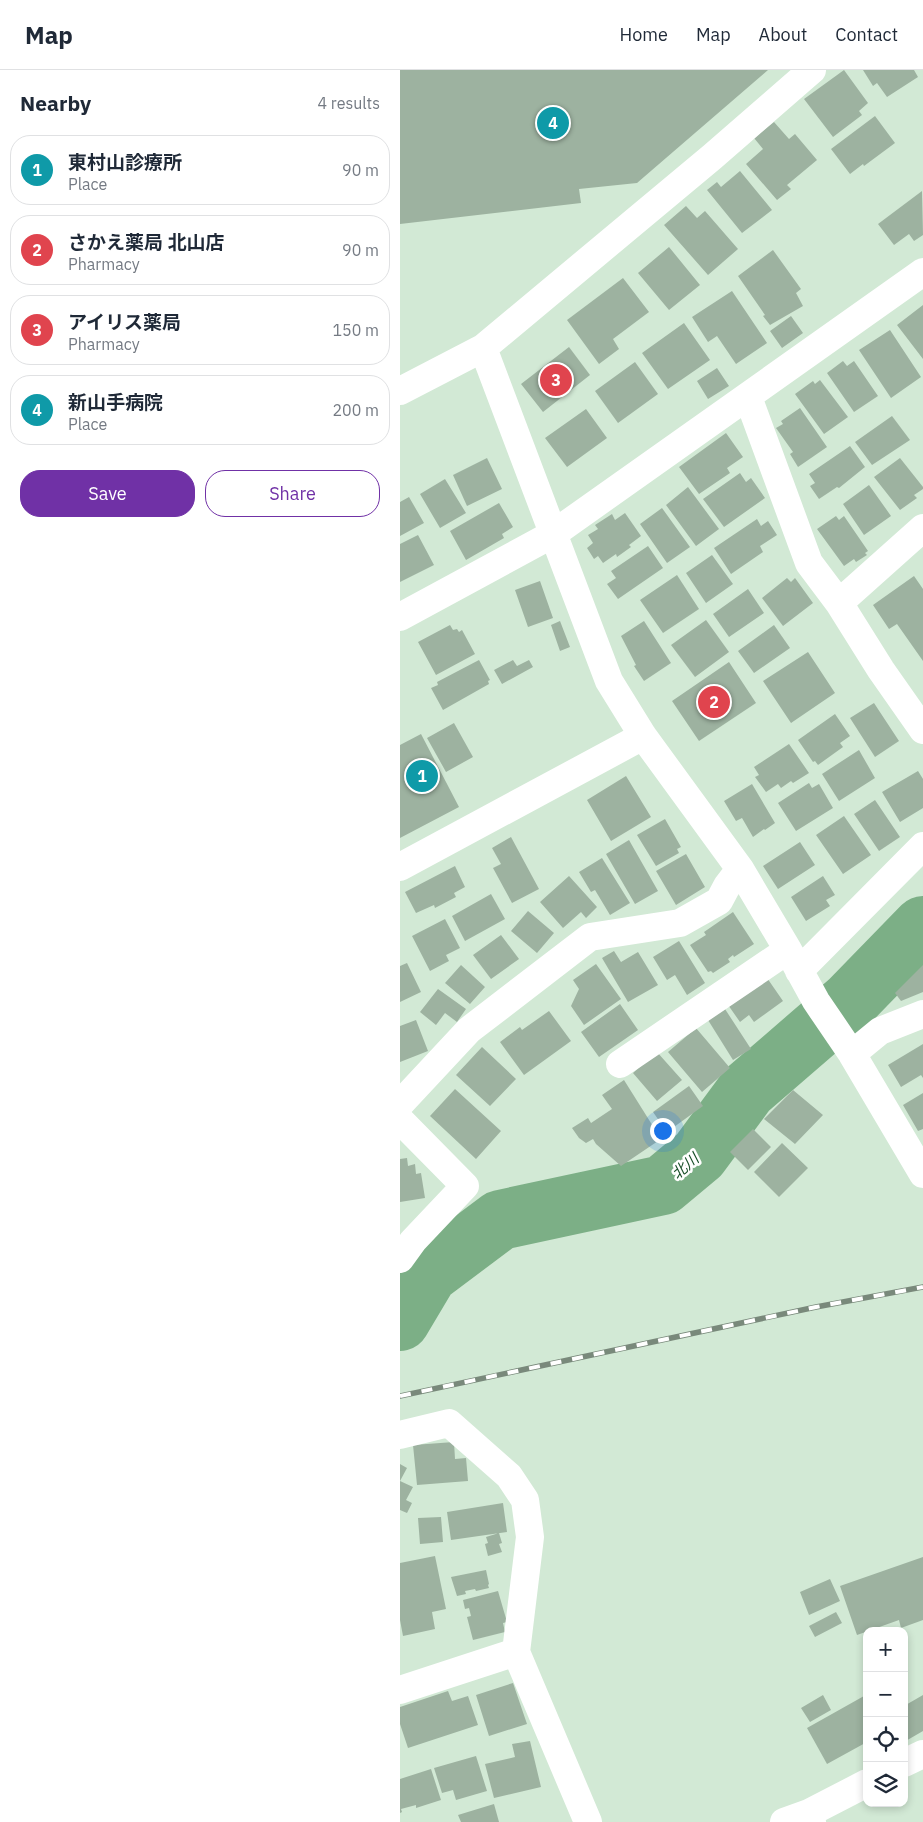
<!DOCTYPE html>
<html lang="en">
<head>
<meta charset="utf-8">
<style>
	body { margin:0; font-family:"IBM Plex Sans","Noto Sans JP",sans-serif; background:#f6f6f7; color:#1f2937 }
	.controls { position:absolute; right:15px; bottom:15px; display:grid; overflow:hidden; border-radius:10px; box-shadow:0 2px 8px #0003 }
	.controls button { width:45px; height:45px; display:grid; place-items:center; padding:0; border:0; border-bottom:1px solid #e0e1e3; background:#fff; color:#1f2937; font:25px sans-serif }
	.you { position:absolute; left:262px; top:1060px; width:18px; height:18px; margin:-12px; border:4px solid #fff; border-radius:50%; background:#1a73e8; box-shadow:0 0 0 8px #1a73e833 }
	.badge { display:grid; place-items:center; width:32px; height:32px; border-radius:50%; background:#7031a6; color:#fff; font-size:16px; font-weight:700 }
	.pin { position:absolute; translate:-50% -50%; border:2px solid #fff; box-shadow:0 1px 5px #0006 }
	.list { margin:0; padding:0; list-style:none }
	h2 { display:flex; justify-content:space-between; align-items:center; height:65px; margin:0; padding:0 20px; font-size:21px }
	h2 small { font-size:16px; font-weight:400; color:#747a83 }
	.list li { display:grid; grid-template-columns:32px 1fr auto; gap:15px; align-items:center; box-sizing:border-box; height:70px; margin:0 10px 10px; padding:0 10px; border:1px solid #e0e1e3; border-radius:20px }
	.list b { display:block; font-size:19px; white-space:nowrap }
	.list p { margin:0; font-size:16px; white-space:nowrap; color:#747a83 }
	.list em { font-size:16px; font-style:normal; color:#747a83 }
	.actions { display:flex; gap:10px; padding:15px 20px }
	.actions a { flex:1; padding:11px 0; border:1px solid #7031a6; border-radius:20px; text-align:center; font-size:18px; color:#7031a6 }
	.actions .main { background:#7031a6; color:#fff }
	.icon { flex:none; width:28px; height:28px; fill:none; stroke:currentColor; stroke-width:2; stroke-linecap:round; stroke-linejoin:round }
	.map { position:relative; flex:none; width:523px; height:1752px; overflow:hidden }
	header { display:flex; align-items:center; gap:30px; box-sizing:border-box; height:70px; padding:0 25px; background:#fff; border-bottom:1px solid #e0e1e3 }
	header strong { font-size:24px }
	nav { display:flex; gap:28px; margin-inline-start:auto; font-size:18px }
	main { display:flex }
	aside { flex:1; background:#fff }
	.map>svg:first-child { display:block }
	.lines { fill:none; stroke-linecap:round; stroke-linejoin:round }
	.river { stroke:#7caf86; stroke-width:60 }
	.building { fill:#9db2a0 }
	.minor { stroke:#fff; stroke-width:28 }
	.rail-casing { stroke:#79897b; stroke-width:5.5 }
	.rail { stroke:#fff; stroke-width:4; stroke-dasharray:11; stroke-linecap:butt }
	.labels { text-anchor:middle; dominant-baseline:central; stroke-width:5; stroke-linejoin:round; paint-order:stroke }
	.water-label { font-size:15px; font-style:italic; fill:#184f28; stroke:#fff }
</style>
</head>
<body>
<header>
<strong>Map</strong>
<nav><a>Home</a><a>Map</a><a>About</a><a>Contact</a></nav>
</header>
<main>
<aside>
<h2>Nearby<small>4 results</small></h2>
<ul class="list">
<li><span class="badge" style="background:#0f9aa8">1</span><div><b>東村山診療所</b><p>Place</p></div><em>90 m</em></li>
<li><span class="badge" style="background:#e0444e">2</span><div><b>さかえ薬局 北山店</b><p>Pharmacy</p></div><em>90 m</em></li>
<li><span class="badge" style="background:#e0444e">3</span><div><b>アイリス薬局</b><p>Pharmacy</p></div><em>150 m</em></li>
<li><span class="badge" style="background:#0f9aa8">4</span><div><b>新山手病院</b><p>Place</p></div><em>200 m</em></li>
</ul>
<div class="actions"><a class="main">Save</a><a>Share</a></div>
</aside>
<div class="map">
<svg width="523" height="1752" viewBox="0 0 523 1752">
	<rect width="100%" height="100%" fill="#d2e9d5"/>
	<g class="lines">
		<path class="river" d="M 0,1251 L 28,1204 L 100,1150 L 263,1115 L 299,1085 L 347,1020 L 450,931 L 523,856"/>
	</g>
	<path class="building" d="M 0,0 L 368,0 L 237,113 L 179,119 L 181,133 L 0,154 Z
		M 444,0 L 468,33 L 459,41 L 462,45 L 433,67 L 404,29 Z
		M 463,0 L 514,0 L 518,7 L 487,27 L 477,13 L 473,16 Z
		M 475,46 L 495,73 L 464,96 L 463,94 L 450,104 L 431,79 Z
		M 374,52 L 389,69 L 395,64 L 417,90 L 387,115 L 391,119 L 377,130 L 346,94 L 363,79 L 354,68 Z
		M 340,101 L 372,140 L 342,163 L 307,120 L 317,112 L 321,117 Z
		M 522,121 L 523,165 L 514,171 L 509,164 L 494,175 L 478,154 Z
		M 286,136 L 297,148 L 305,141 L 338,179 L 308,205 L 264,155 Z
		M 269,177 L 300,215 L 269,240 L 238,203 Z
		M 373,180 L 401,219 L 396,223 L 403,236 L 370,255 L 363,246 L 365,245 L 338,206 Z
		M 223,208 L 249,242 L 213,269 L 219,279 L 199,294 L 167,250 Z
		M 332,221 L 367,273 L 336,294 L 317,266 L 308,272 L 292,247 Z
		M 523,235 L 523,289 L 497,255 Z
		M 391,246 L 403,263 L 382,278 L 370,261 Z
		M 284,253 L 310,290 L 268,319 L 242,283 Z
		M 490,260 L 521,307 L 491,328 L 459,280 Z
		M 169,277 L 190,305 L 143,342 L 121,314 Z
		M 443,291 L 447,296 L 454,291 L 478,326 L 454,342 L 427,303 Z
		M 235,292 L 258,324 L 218,353 L 195,321 Z
		M 317,298 L 329,316 L 308,329 L 297,311 Z
		M 420,310 L 448,347 L 424,364 L 395,324 L 413,311 L 415,314 Z
		M 400,338 L 427,377 L 398,397 L 390,384 L 393,382 L 376,358 L 383,354 L 381,351 Z
		M 186,339 L 207,368 L 167,397 L 145,368 Z
		M 492,346 L 510,370 L 472,395 L 455,372 Z
		M 326,363 L 343,387 L 327,398 L 330,403 L 299,424 L 279,397 Z
		M 450,376 L 465,397 L 439,418 L 437,417 L 419,429 L 410,416 L 415,413 L 409,404 Z
		M 87,388 L 102,419 L 67,436 L 53,405 Z
		M 500,388 L 523,417 L 523,419 L 514,425 L 517,428 L 500,440 L 474,407 Z
		M 340,403 L 346,412 L 351,408 L 365,428 L 324,457 L 303,429 Z
		M 45,409 L 66,443 L 40,458 L 20,424 Z
		M 469,415 L 491,446 L 464,465 L 443,434 Z
		M 288,417 L 319,459 L 296,476 L 266,435 Z
		M 9,427 L 24,453 L 0,466 L 0,432 Z
		M 99,433 L 113,457 L 102,464 L 104,468 L 66,490 L 50,461 Z
		M 262,438 L 290,477 L 267,493 L 240,454 Z
		M 225,443 L 241,466 L 229,475 L 231,477 L 217,487 L 216,484 L 203,493 L 198,486 L 194,489 L 187,478 L 193,473 L 188,465 L 198,459 L 195,455 L 212,444 L 215,450 Z
		M 436,446 L 439,450 L 444,446 L 468,481 L 465,483 L 467,485 L 456,492 L 454,489 L 444,496 L 417,459 Z
		M 357,449 L 361,456 L 368,451 L 377,465 L 360,476 L 363,482 L 331,504 L 314,478 Z
		M 18,465 L 34,495 L 0,512 L 0,474 Z
		M 248,476 L 263,498 L 218,529 L 207,514 L 216,508 L 211,501 Z
		M 312,485 L 333,514 L 306,533 L 286,503 Z
		M 277,505 L 299,539 L 263,563 L 240,530 Z
		M 514,506 L 523,519 L 523,591 L 497,554 L 489,559 L 473,535 Z
		M 387,508 L 391,512 L 395,508 L 413,533 L 383,556 L 362,528 Z
		M 140,511 L 153,548 L 128,557 L 115,520 Z
		M 348,519 L 364,543 L 329,567 L 313,544 Z
		M 306,550 L 329,582 L 295,607 L 271,575 Z
		M 160,551 L 170,577 L 160,581 L 151,555 Z
		M 244,551 L 271,593 L 244,611 L 234,596 L 236,595 L 221,566 Z
		M 50,555 L 53,560 L 57,559 L 59,562 L 62,560 L 75,584 L 36,605 L 18,572 Z
		M 374,555 L 390,578 L 354,603 L 338,581 Z
		M 408,582 L 435,623 L 391,653 L 363,611 Z
		M 79,590 L 90,610 L 88,611 L 89,614 L 43,640 L 31,618 L 38,615 L 37,612 Z
		M 113,590 L 117,596 L 129,590 L 133,597 L 102,614 L 94,600 Z
		M 329,592 L 356,633 L 299,671 L 272,631 Z
		M 474,633 L 499,671 L 475,687 L 450,648 Z
		M 435,644 L 450,666 L 440,673 L 443,677 L 418,695 L 415,691 L 413,692 L 398,670 Z
		M 54,653 L 73,687 L 46,702 L 27,668 Z
		M 21,664 L 59,737 L 0,768 L 0,675 Z
		M 389,674 L 409,703 L 393,713 L 391,711 L 381,718 L 378,714 L 366,722 L 355,707 L 359,705 L 354,697 Z
		M 459,680 L 475,708 L 439,731 L 422,704 Z
		M 518,701 L 523,709 L 523,738 L 500,752 L 482,722 Z
		M 226,706 L 251,747 L 211,771 L 187,730 Z
		M 409,713 L 412,718 L 419,714 L 433,738 L 396,761 L 378,733 Z
		M 352,714 L 375,753 L 365,760 L 364,759 L 353,767 L 342,748 L 336,751 L 324,731 Z
		M 475,730 L 500,767 L 479,781 L 454,744 Z
		M 444,746 L 471,785 L 443,804 L 416,765 Z
		M 265,749 L 281,777 L 277,779 L 279,783 L 256,796 L 237,765 Z
		M 111,767 L 139,819 L 112,833 L 93,798 L 101,794 L 92,778 Z
		M 229,770 L 258,821 L 235,834 L 206,784 Z
		M 400,772 L 415,795 L 378,819 L 363,796 Z
		M 286,784 L 305,817 L 276,835 L 256,801 Z
		M 202,788 L 230,833 L 210,845 L 195,820 L 191,822 L 179,802 Z
		M 55,796 L 65,817 L 54,823 L 56,827 L 35,838 L 34,835 L 16,843 L 5,822 Z
		M 169,806 L 197,837 L 186,848 L 181,842 L 163,858 L 140,832 Z
		M 423,806 L 435,825 L 426,830 L 430,836 L 406,851 L 391,827 Z
		M 91,824 L 105,849 L 65,871 L 52,846 Z
		M 128,841 L 154,863 L 137,883 L 111,861 Z
		M 333,842 L 354,874 L 334,887 L 333,885 L 328,889 L 330,892 L 313,903 L 311,901 L 308,902 L 290,875 L 306,865 L 304,862 Z
		M 45,849 L 60,878 L 46,885 L 49,891 L 30,901 L 12,866 Z
		M 101,865 L 119,889 L 91,909 L 73,885 Z
		M 279,871 L 305,913 L 287,925 L 275,905 L 267,910 L 253,887 Z
		M 214,881 L 221,892 L 238,882 L 258,915 L 228,932 L 202,888 Z
		M 7,893 L 21,922 L 0,932 L 0,896 Z
		M 196,894 L 221,929 L 184,955 L 171,936 L 179,919 L 173,910 Z
		M 61,895 L 85,917 L 70,934 L 45,913 Z
		M 523,895 L 523,922 L 501,931 L 495,923 Z
		M 365,905 L 383,931 L 354,952 L 349,945 L 340,952 L 326,932 Z
		M 38,919 L 66,939 L 57,952 L 45,943 L 36,955 L 20,942 Z
		M 220,934 L 238,960 L 199,987 L 181,962 Z
		M 325,939 L 351,979 L 333,990 L 308,950 Z
		M 149,941 L 171,971 L 124,1005 L 100,972 L 120,957 L 122,960 Z
		M 16,950 L 28,981 L 0,992 L 0,956 Z
		M 296,958 L 330,998 L 302,1022 L 268,982 Z
		M 523,974 L 523,1008 L 521,1005 L 501,1017 L 488,995 Z
		M 82,977 L 116,1009 L 90,1036 L 56,1005 Z
		M 257,982 L 282,1010 L 257,1031 L 233,1003 Z
		M 224,1010 L 261,1069 L 221,1096 L 196,1074 L 193,1069 L 186,1073 L 179,1068 L 172,1058 L 188,1048 L 191,1053 L 212,1039 L 202,1025 Z
		M 289,1016 L 303,1036 L 267,1062 L 253,1042 Z
		M 55,1019 L 101,1061 L 76,1089 L 30,1046 Z
		M 393,1020 L 423,1045 L 395,1074 L 364,1049 Z
		M 523,1023 L 523,1059 L 518,1061 L 503,1035 Z
		M 353,1059 L 371,1077 L 348,1100 L 330,1082 Z
		M 382,1073 L 408,1098 L 379,1127 L 354,1102 Z
		M 7,1088 L 8,1096 L 15,1094 L 16,1104 L 21,1103 L 25,1128 L 0,1132 L 0,1089 Z
		M 54,1372 L 55,1389 L 66,1388 L 68,1411 L 17,1415 L 13,1375 Z
		M 0,1394 L 7,1398 L 0,1411 L 13,1417 L 6,1430 L 12,1433 L 7,1443 L 0,1440 Z
		M 103,1433 L 107,1462 L 51,1470 L 47,1442 Z
		M 41,1447 L 43,1472 L 20,1474 L 18,1448 Z
		M 99,1463 L 102,1473 L 99,1474 L 102,1482 L 88,1486 L 85,1474 L 88,1473 L 86,1467 Z
		M 35,1486 L 46,1539 L 32,1542 L 35,1559 L 3,1566 L 0,1550 L 0,1493 Z
		M 523,1487 L 523,1550 L 501,1558 L 499,1550 L 457,1565 L 440,1516 Z
		M 86,1500 L 89,1514 L 88,1515 L 89,1518 L 76,1521 L 75,1519 L 65,1521 L 66,1524 L 57,1526 L 51,1507 Z
		M 430,1509 L 440,1531 L 409,1545 L 400,1522 Z
		M 98,1521 L 107,1552 L 103,1553 L 105,1562 L 73,1570 L 67,1547 L 71,1546 L 69,1538 L 65,1539 L 63,1530 Z
		M 436,1542 L 442,1553 L 415,1567 L 409,1556 Z
		M 113,1613 L 127,1654 L 89,1666 L 76,1625 Z
		M 48,1621 L 52,1631 L 68,1626 L 78,1655 L 8,1678 L 0,1654 L 0,1637 Z
		M 423,1625 L 431,1640 L 410,1652 L 401,1638 Z
		M 523,1625 L 523,1661 L 504,1672 L 504,1636 Z
		M 464,1626 L 467,1632 L 467,1672 L 427,1694 L 407,1658 Z
		M 130,1671 L 141,1717 L 94,1728 L 85,1694 L 115,1687 L 112,1674 Z
		M 76,1686 L 87,1721 L 56,1730 L 53,1720 L 42,1723 L 34,1698 Z
		M 31,1699 L 41,1730 L 16,1738 L 16,1735 L 1,1739 L 2,1742 L 0,1743 L 0,1709 Z
		M 94,1734 L 99,1752 L 61,1752 L 58,1745 Z"/>
	<g class="lines">
		<path class="minor" d="M 83,278 L 209,611 L 243,666 L 340,799 L 388,880 L 416,931 L 452,984 L 523,1104
			M 0,321 L 83,278 L 312,87 L 412,0
			M 348,327 L 409,493 L 439,533 L 481,600 L 523,660
			M 439,533 L 523,458
			M 0,547 L 153,464 L 523,202
			M 0,797 L 243,666
			M 399,901 L 523,776
			M 452,984 L 480,961 L 523,944
			M 220,994 L 388,880
			M 0,1034 L 69,960 L 190,867 L 280,853 L 319,831 L 327,816 L 340,799
			M 0,1050 L 65,1116 L 13,1171 L 0,1189
			M 0,1365 L 49,1353 L 109,1406 L 125,1430 L 130,1467 L 116,1582 L 188,1752
			M 0,1620 L 116,1582
			M 504,1693 L 523,1684
			M 409,1743 L 467,1713
			M 384,1752 L 409,1743 L 412,1752"/>
		<g class="rail-casing">
			<path id="rail" d="M 0,1326 L 416,1237 L 523,1217"/>
		</g>
		<use href="#rail" class="rail"/>
	</g>
	<g class="labels">
		<g class="water-label">
			<text transform="translate(285 1096) rotate(-41)">北川</text>
		</g>
	</g>
</svg>
<div class="controls">
<button>+</button>
<button>−</button>
<button><svg class="icon" aria-label="locate" viewBox="0 0 24 24"><circle cx="12" cy="12" r="6"/><path d="M12 2v4M12 18v4M2 12h4M18 12h4"/></svg></button>
<button><svg class="icon" aria-label="layers" viewBox="0 0 24 24"><path d="M12 4l9 5-9 5-9-5zM3 14l9 5 9-5"/></svg></button>
</div>
<div class="you"></div>
<div class="pin badge" style="left:22px;top:706px;background:#0f9aa8">1</div>
<div class="pin badge" style="left:314px;top:632px;background:#e0444e">2</div>
<div class="pin badge" style="left:156px;top:310px;background:#e0444e">3</div>
<div class="pin badge" style="left:153px;top:53px;background:#0f9aa8">4</div>
</div>
</main>
</body>
</html>
